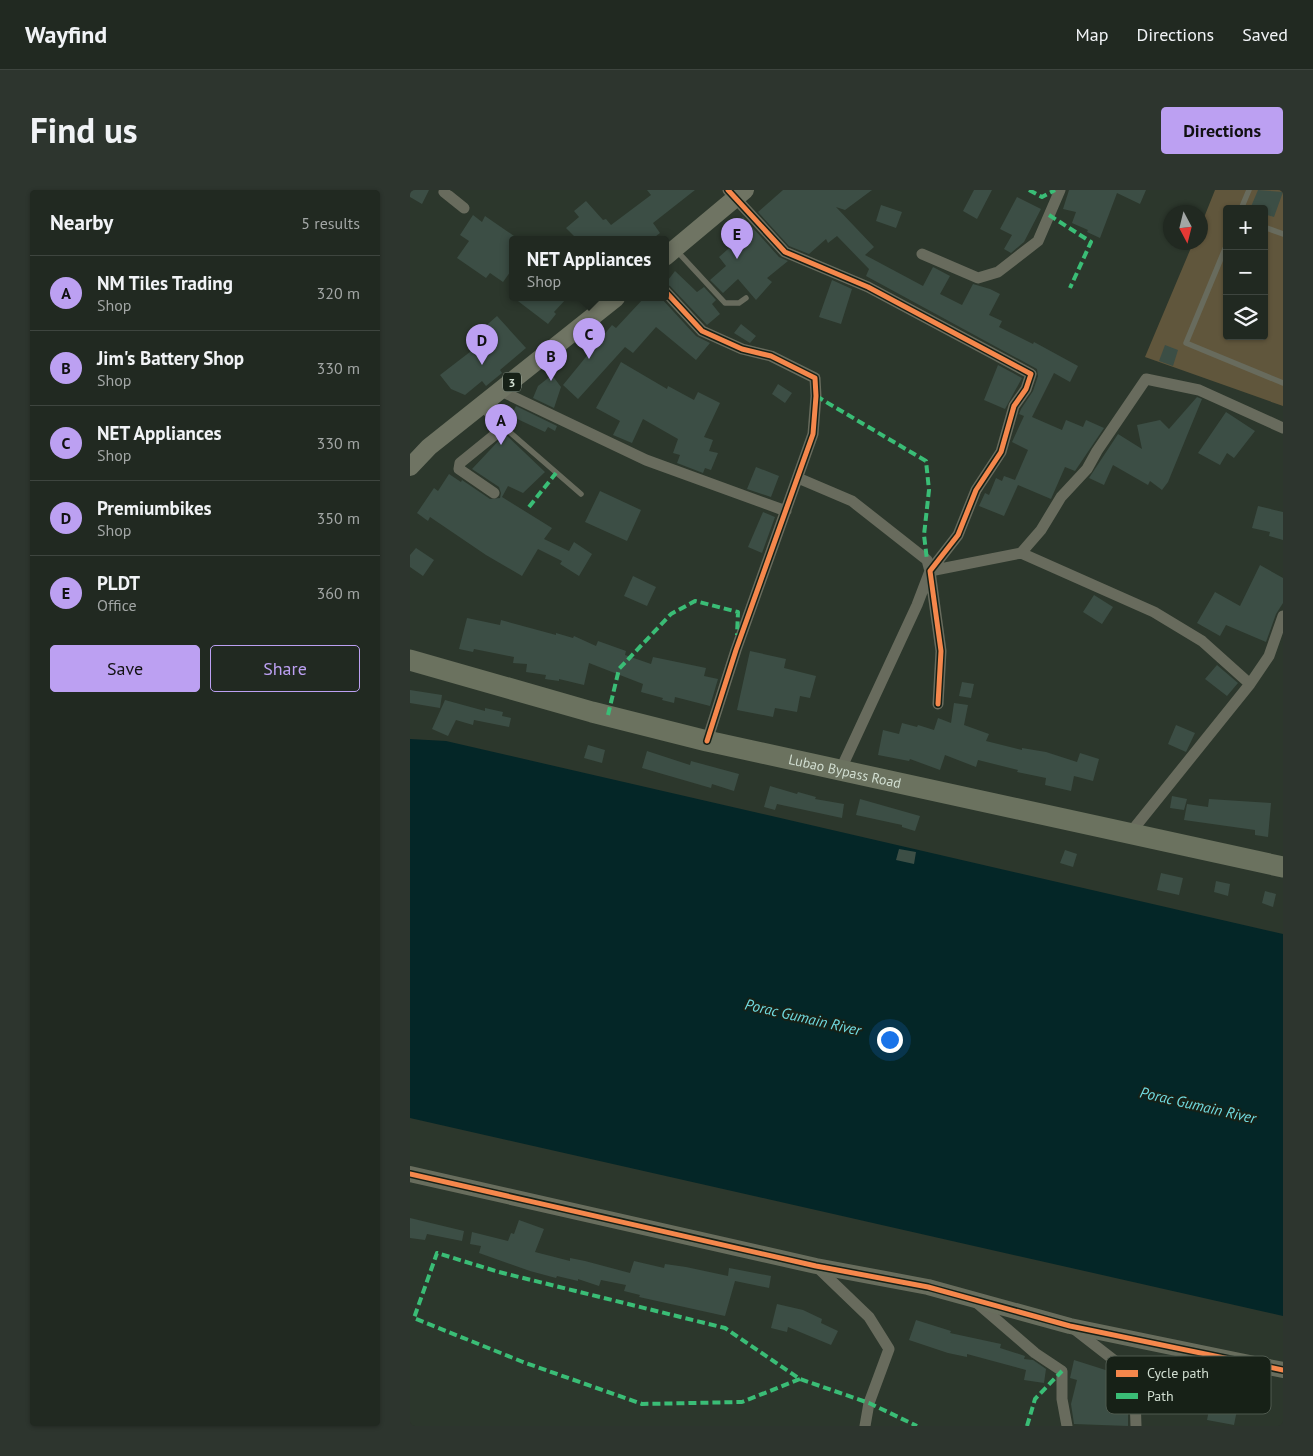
<!DOCTYPE html>
<html lang="en">
<head>
<meta charset="utf-8">
<style>
	body { margin:0; font-family:"PT Sans",sans-serif; background:#2d352e; color:#f1f3f6 }
	.controls { position:absolute; right:15px; top:15px; display:grid; overflow:hidden; border-radius:5px; box-shadow:0 1px 4px #0004 }
	.controls button { width:45px; height:45px; display:grid; place-items:center; padding:0; border:0; border-bottom:1px solid #3e453f; background:#212921; color:#f1f3f6; font:25px sans-serif }
	.compass { position:absolute; left:753px; top:15px; width:45px; height:45px; border-radius:50%; background:#212921; box-shadow:0 1px 4px #0004; rotate:173deg }
	.you { position:absolute; left:479px; top:849px; width:18px; height:18px; margin:-12px; border:4px solid #fff; border-radius:50%; background:#1a73e8; box-shadow:0 0 0 8px #1a73e833 }
	.badge { display:grid; place-items:center; width:32px; height:32px; border-radius:50%; background:#bca0f2; color:#111; font-size:16px; font-weight:700 }
	.pin { position:absolute; translate:-50% -41px; filter:drop-shadow(0 1px 2px #0008) }
	.pin::after { content:''; position:absolute; top:26px; width:18px; height:15px; background:inherit; clip-path:polygon(0 0,100% 0,50% 100%) }
	.popup { position:absolute; left:99px; top:46px; width:160px; height:65px; box-sizing:border-box; display:grid; place-content:center; border-radius:5px; background:#212921; filter:drop-shadow(0 1px 4px #0005); font-size:16px; white-space:nowrap; color:#a2a6a5 }
	.popup b { font-size:19px; color:#f1f3f6 }
	.popup::after { content:''; position:absolute; left:50%; top:100%; margin-left:-10px; border:10px solid transparent; border-top-color:#212921 }
	.list { margin:0; padding:0; list-style:none }
	h2 { display:flex; justify-content:space-between; align-items:center; height:65px; margin:0; padding:0 20px; font-size:21px }
	h2 small { font-size:16px; font-weight:400; color:#a2a6a5 }
	.list li { display:grid; grid-template-columns:32px 1fr auto; gap:15px; align-items:center; box-sizing:border-box; height:75px; padding:0 20px; border-top:1px solid #3e453f }
	.list b { display:block; font-size:19px; white-space:nowrap }
	.list p { margin:0; font-size:16px; white-space:nowrap; color:#a2a6a5 }
	.list em { font-size:16px; font-style:normal; color:#a2a6a5 }
	.actions { display:flex; gap:10px; padding:15px 20px }
	.actions a { flex:1; padding:11px 0; border:1px solid #bca0f2; border-radius:5px; text-align:center; font-size:18px; color:#bca0f2 }
	.actions .main { background:#bca0f2; color:#111 }
	.icon { flex:none; width:28px; height:28px; fill:none; stroke:currentColor; stroke-width:2; stroke-linecap:round; stroke-linejoin:round }
	.map { position:relative; flex:none; width:873px; height:1236px; overflow:hidden; border-radius:5px }
	header { display:flex; align-items:center; gap:30px; box-sizing:border-box; height:70px; padding:0 25px; background:#212921; border-bottom:1px solid #3e453f }
	header strong { font-size:24px }
	nav { display:flex; gap:28px; margin-inline-start:auto; font-size:18px }
	.intro { display:flex; align-items:center; justify-content:space-between; box-sizing:border-box; height:120px; padding:0 30px }
	h1 { margin:0; font-size:35px }
	.button { padding:12px 22px; border-radius:5px; background:#bca0f2; color:#111; font-size:18px; font-weight:700 }
	main { display:flex; gap:30px; padding:0 30px }
	aside { flex:1; background:#212921; border-radius:5px; box-shadow:0 1px 4px #0004 }
	.map>svg:first-child { display:block }
	.green { fill:#60563c; fill-rule:evenodd }
	.water { fill:#042627 }
	.building { fill:#3c4e45 }
	.lines { fill:none; stroke-linecap:round; stroke-linejoin:round }
	.lane { stroke:#686b5d; stroke-width:5.5 }
	.street { stroke:#686b5d; stroke-width:11 }
	.secondary { stroke:#686d5d; stroke-width:16 }
	.primary { stroke:#6f7463; stroke-width:18 }
	.highway { stroke:#6b725f; stroke-width:21 }
	.quiet { stroke:#3abd76; stroke-width:4; stroke-dasharray:8 4; stroke-linecap:butt }
	.cycleway-casing { stroke:#172117; stroke-width:8 }
	.cycleway { stroke:#f5874c; stroke-width:5 }
	.labels { text-anchor:middle; dominant-baseline:central; stroke-width:4; stroke-linejoin:round; paint-order:stroke }
	.shield { fill:#172117; stroke:#99a599; stroke-width:1 }
	.shield-label { font-size:12px; font-weight:bold; fill:#d1ded1 }
	.street-label { font-size:14px; fill:#d1ded1; stroke:#172117 }
	.water-label { font-size:15px; font-style:italic; fill:#71dce2; stroke:#172117 }
	.key { fill:#172117; stroke:#4f5a4f; stroke-width:1 }
	.key-label { font-size:14px; fill:#d1ded1 }
</style>
</head>
<body>
<header>
<strong>Wayfind</strong>
<nav><a>Map</a><a>Directions</a><a>Saved</a></nav>
</header>
<div class="intro"><h1>Find us</h1><a class="button">Directions</a></div>
<main>
<aside>
<h2>Nearby<small>5 results</small></h2>
<ul class="list">
<li><span class="badge">A</span><div><b>NM Tiles Trading</b><p>Shop</p></div><em>320 m</em></li>
<li><span class="badge">B</span><div><b>Jim's Battery Shop</b><p>Shop</p></div><em>330 m</em></li>
<li><span class="badge">C</span><div><b>NET Appliances</b><p>Shop</p></div><em>330 m</em></li>
<li><span class="badge">D</span><div><b>Premiumbikes</b><p>Shop</p></div><em>350 m</em></li>
<li><span class="badge">E</span><div><b>PLDT</b><p>Office</p></div><em>360 m</em></li>
</ul>
<div class="actions"><a class="main">Save</a><a>Share</a></div>
</aside>
<div class="map">
<svg width="873" height="1236" viewBox="0 0 873 1236">
	<rect width="100%" height="100%" fill="#2c372c"/>
	<path class="green" d="M 805,0 L 873,0 L 873,216 L 735,167 L 783,53 L 791,52 L 791,35 ZM 817,19 L 854,19 L 854,146 L 817,146 Z"/>
	<path class="water" d="M 0,549 L 36,551 L 873,744 L 873,1126 L 0,928 Z"/>
	<path class="building" d="M 0,0 L 19,0 L 12,14 L 0,7 Z
		M 237,0 L 285,0 L 243,33 L 250,43 L 241,50 L 168,50 L 156,38 L 169,27 L 164,21 L 176,11 L 193,30 L 196,29 L 201,35 L 241,5 Z
		M 373,0 L 462,0 L 435,20 L 426,17 L 464,57 L 455,65 L 513,96 L 523,77 L 525,78 L 540,86 L 530,104 L 552,115 L 563,94 L 580,99 L 590,104 L 579,125 L 592,131 L 589,137 L 623,154 L 624,152 L 668,176 L 660,192 L 644,183 L 622,227 L 652,240 L 656,230 L 673,237 L 676,230 L 694,238 L 665,281 L 655,277 L 641,309 L 608,295 L 594,326 L 569,316 L 575,303 L 579,305 L 586,288 L 592,291 L 594,286 L 605,290 L 618,260 L 602,252 L 614,226 L 609,224 L 611,219 L 623,201 L 628,186 L 627,179 L 456,86 L 459,79 L 427,46 L 418,53 L 416,49 L 399,64 L 379,56 L 348,22 Z
		M 564,0 L 582,0 L 567,29 L 553,21 Z
		M 659,0 L 736,0 L 730,14 L 707,3 L 690,48 L 677,42 L 678,40 L 662,33 L 666,22 L 653,19 Z
		M 848,0 L 873,2 L 864,27 L 854,24 L 854,19 L 840,19 Z
		M 607,7 L 631,19 L 614,52 L 601,63 L 594,59 L 602,45 L 590,39 Z
		M 471,15 L 492,22 L 486,38 L 466,31 Z
		M 63,25 L 72,32 L 75,26 L 104,46 L 103,78 L 93,92 L 80,83 L 76,88 L 47,68 L 59,51 L 50,45 Z
		M 333,27 L 369,67 L 378,71 L 357,88 L 362,92 L 346,110 L 328,89 L 313,103 L 300,90 L 316,76 L 309,67 L 334,45 L 324,34 Z
		M 265,81 L 287,102 L 294,97 L 306,110 L 302,114 L 310,124 L 297,135 L 260,96 L 255,94 Z
		M 422,90 L 442,99 L 431,134 L 409,127 Z
		M 104,108 L 157,108 L 144,122 L 146,124 L 138,134 Z
		M 234,108 L 251,108 L 286,146 L 300,153 L 286,170 L 246,137 L 223,163 L 215,157 L 168,209 L 153,195 L 202,135 L 206,138 Z
		M 87,126 L 116,158 L 90,180 L 92,183 L 76,196 L 72,191 L 55,205 L 41,199 L 30,185 L 69,155 L 63,147 Z
		M 331,134 L 346,146 L 340,153 L 324,143 Z
		M 755,155 L 768,160 L 763,176 L 749,171 Z
		M 211,172 L 257,199 L 258,196 L 284,210 L 288,202 L 310,213 L 294,247 L 303,250 L 299,261 L 308,263 L 301,280 L 295,278 L 293,283 L 267,273 L 270,265 L 263,263 L 268,249 L 233,229 L 222,253 L 203,245 L 210,231 L 186,218 Z
		M 588,175 L 612,188 L 595,219 L 574,210 Z
		M 142,185 L 151,197 L 144,218 L 123,208 L 128,196 Z
		M 368,194 L 382,203 L 375,213 L 362,204 Z
		M 787,207 L 792,209 L 758,292 L 752,300 L 740,291 L 738,295 L 703,275 L 694,295 L 679,288 L 708,244 L 732,259 L 727,235 L 750,230 L 759,239 Z
		M 106,216 L 147,236 L 145,241 L 138,237 L 135,242 L 101,226 Z
		M 816,222 L 845,241 L 824,268 L 817,263 L 810,275 L 788,263 Z
		M 95,244 L 135,282 L 113,303 L 98,296 L 92,307 L 142,338 L 134,349 L 159,361 L 164,352 L 182,364 L 169,386 L 150,374 L 152,371 L 128,359 L 112,386 L 76,365 L 20,327 L 18,331 L 7,323 L 24,298 L 28,301 L 39,284 L 51,292 L 52,290 L 80,309 L 90,308 L 91,303 L 89,297 L 62,279 Z
		M 346,277 L 369,286 L 361,307 L 337,299 Z
		M 190,301 L 231,320 L 217,351 L 175,332 Z
		M 848,316 L 873,322 L 873,350 L 859,346 L 860,342 L 842,338 Z
		M 353,322 L 365,327 L 352,363 L 338,357 Z
		M 6,358 L 24,370 L 13,386 L 0,377 L 0,365 Z
		M 850,375 L 873,388 L 873,413 L 866,424 L 856,452 L 816,435 L 810,446 L 787,433 L 805,402 L 830,416 Z
		M 223,386 L 246,397 L 237,416 L 214,406 Z
		M 684,405 L 703,417 L 692,434 L 673,422 Z
		M 57,428 L 90,435 L 91,430 L 146,445 L 146,443 L 163,448 L 164,446 L 186,456 L 188,451 L 216,461 L 215,465 L 241,474 L 243,467 L 296,478 L 294,486 L 308,489 L 300,516 L 265,507 L 264,513 L 252,510 L 253,508 L 231,502 L 233,494 L 179,473 L 174,495 L 149,489 L 149,491 L 135,489 L 136,485 L 116,482 L 117,474 L 103,473 L 104,467 L 64,459 L 63,462 L 49,459 Z
		M 340,461 L 376,469 L 374,478 L 406,486 L 400,508 L 390,506 L 387,522 L 365,518 L 363,527 L 327,520 Z
		M 807,475 L 828,493 L 817,506 L 795,489 Z
		M 552,492 L 564,494 L 561,508 L 549,506 Z
		M 0,500 L 32,505 L 30,518 L 0,513 Z
		M 35,510 L 75,521 L 75,518 L 93,522 L 92,526 L 101,528 L 99,537 L 64,530 L 63,535 L 46,530 L 38,546 L 22,539 Z
		M 544,513 L 558,515 L 554,535 L 579,544 L 576,551 L 612,560 L 612,558 L 636,562 L 667,572 L 670,563 L 689,569 L 683,591 L 664,586 L 661,601 L 635,595 L 636,588 L 607,582 L 608,580 L 568,570 L 566,577 L 535,565 L 530,580 L 500,569 L 499,571 L 468,565 L 473,540 L 489,544 L 492,533 L 507,537 L 508,535 L 524,540 L 528,528 L 541,533 Z
		M 766,535 L 785,543 L 776,562 L 758,554 Z
		M 178,555 L 195,560 L 192,573 L 174,568 Z
		M 237,561 L 280,575 L 281,571 L 329,584 L 324,601 L 302,594 L 301,598 L 232,578 Z
		M 360,596 L 387,604 L 388,602 L 406,607 L 405,609 L 434,614 L 432,628 L 367,614 L 365,620 L 354,617 Z
		M 762,606 L 777,609 L 774,620 L 760,618 Z
		M 450,609 L 510,626 L 505,641 L 492,637 L 492,635 L 446,625 Z
		M 799,609 L 861,613 L 858,647 L 845,645 L 845,640 L 774,630 L 777,614 L 798,617 Z
		M 489,659 L 506,662 L 504,674 L 486,670 Z
		M 655,660 L 667,664 L 663,677 L 650,673 Z
		M 751,683 L 773,688 L 769,705 L 747,700 Z
		M 806,691 L 820,694 L 818,706 L 804,702 Z
		M 855,701 L 866,704 L 863,717 L 852,713 Z
		M 0,1028 L 54,1041 L 52,1051 L 17,1044 L 15,1050 L 0,1048 Z
		M 109,1030 L 134,1039 L 125,1062 L 160,1071 L 160,1068 L 175,1071 L 220,1083 L 224,1071 L 254,1078 L 255,1074 L 276,1077 L 318,1086 L 319,1078 L 361,1086 L 359,1098 L 325,1091 L 315,1126 L 229,1107 L 230,1105 L 214,1101 L 216,1095 L 191,1090 L 189,1096 L 168,1089 L 168,1091 L 147,1086 L 146,1088 L 120,1081 L 69,1063 L 71,1056 L 60,1054 L 62,1042 L 98,1051 L 101,1043 L 104,1044 Z
		M 367,1114 L 393,1120 L 412,1129 L 411,1133 L 428,1141 L 421,1155 L 378,1137 L 377,1142 L 361,1138 Z
		M 506,1130 L 541,1141 L 540,1143 L 591,1154 L 590,1158 L 615,1166 L 614,1169 L 623,1170 L 636,1179 L 634,1193 L 614,1190 L 616,1180 L 557,1164 L 557,1167 L 538,1163 L 499,1150 Z
		M 664,1170 L 705,1183 L 709,1192 L 700,1221 L 718,1224 L 718,1236 L 664,1234 L 661,1214 L 667,1190 L 660,1188 Z
		M 801,1210 L 828,1215 L 824,1235 L 797,1230 Z"/>
	<g class="lines">
		<path class="lane" d="M 831,19 L 839,0
			M 854,37 L 873,44
			M 817,54 L 776,153 L 873,193
			M 266,60 L 315,113 L 329,113 L 336,108
			M 90,236 L 96,239 L 171,304"/>
		<path class="street" d="M 35,0 L 34,2 L 54,18
			M 318,0 L 375,62 L 458,97 L 621,184 L 616,199 L 604,216 L 591,262 L 566,300 L 548,345 L 520,381 L 531,461 L 528,514
			M 512,64 L 568,88 L 588,82 L 628,51 L 650,0
			M 255,101 L 292,141 L 332,159 L 361,166 L 405,188 L 406,206 L 403,244 L 326,460 L 297,551
			M 91,201 L 236,270 L 376,321
			M 72,216 C 81,225 92,230 87,243 L 50,273 L 49,279 L 84,303
			M 388,288 L 442,311 L 517,370 L 520,381 L 507,415 L 430,581
			M 611,363 L 631,340 L 651,307 L 677,279 L 687,261 L 736,189 L 789,200 L 873,238
			M 520,381 L 611,363 L 744,422 L 792,451 L 840,494
			M 721,642 L 840,494 L 859,466 L 873,426
			M 406,1076 L 459,1127 L 479,1159 L 459,1213 L 455,1236
			M 566,1112 L 625,1163 L 652,1181 L 652,1209 L 657,1236
			M 664,1139 L 709,1174 L 725,1207 L 726,1236"/>
		<path class="secondary" d="M 0,984 L 406,1076 L 518,1097 L 660,1136 L 873,1180"/>
		<path class="primary" d="M 255,67 L 335,0
			M 0,277 L 19,257 L 206,108"/>
		<path class="highway" id="s1" d="M 0,470 L 182,522 L 297,551 L 873,677"/>
		<path class="quiet" d="M 619,0 L 632,7 L 645,0
			M 639,25 L 681,52 L 660,98
			M 406,206 L 516,271 L 519,300 L 514,345 L 517,370
			M 119,317 L 146,283
			M 198,525 L 209,479 L 261,424 L 285,411 L 328,422 L 327,445
			M 390,1189 L 332,1212 L 232,1214 L 113,1172 L 4,1128 L 27,1063 L 89,1082 L 315,1138 L 390,1189 L 459,1213 L 507,1236
			M 617,1236 L 625,1209 L 652,1181"/>
		<g class="cycleway-casing">
			<path id="cycleway" d="M 318,0 L 375,62 L 458,97 L 621,184 L 616,199 L 604,216 L 591,262 L 566,300 L 548,345 L 520,381 L 531,461 L 528,514
				M 255,101 L 292,141 L 332,159 L 361,166 L 405,188 L 406,206 L 403,244 L 326,460 L 297,551
				M 0,984 L 406,1076 L 518,1097 L 660,1136 L 873,1180"/>
		</g>
		<use href="#cycleway" class="cycleway"/>
	</g>
	<g class="labels">
		<rect class="shield" x="93" y="182.5" width="18" height="19" rx="4"/>
		<g class="shield-label">
			<text x="102" y="192">3</text>
		</g>
		<g class="street-label">
			<text stroke="none"><textPath href="#s1" startOffset="449">Lubao Bypass Road</textPath></text>
		</g>
		<g class="water-label">
			<text transform="translate(393 827) rotate(13)">Porac Gumain River</text>
			<text transform="translate(788 915) rotate(13)">Porac Gumain River</text>
		</g>
	</g>
	<rect x="696" y="1166" width="165" height="58" rx="8" class="key"/>
	<rect x="706" y="1180" width="22" height="7" fill="#f5874c"/>
	<rect x="706" y="1203" width="22" height="6" fill="#3abd76"/>
	<g class="key-label">
		<text x="737" y="1188">Cycle path</text>
		<text x="737" y="1211">Path</text>
	</g>
</svg>
<div class="controls">
<button>+</button>
<button>−</button>
<button><svg class="icon" aria-label="layers" viewBox="0 0 24 24"><path d="M12 4l9 5-9 5-9-5zM3 14l9 5 9-5"/></svg></button>
</div>
<svg class="compass" viewBox="-18 -18 36 36"><path d="M0-13l5 13h-10z" fill="#e53935"/><path d="M0 13l5-13h-10z" fill="#a2a6a5"/></svg>
<div class="you"></div>
<div class="pin badge" style="left:91px;top:255px">A</div>
<div class="pin badge" style="left:141px;top:191px">B</div>
<div class="pin badge" style="left:179px;top:169px">C</div>
<div class="popup"><b>NET Appliances</b>Shop</div>
<div class="pin badge" style="left:72px;top:175px">D</div>
<div class="pin badge" style="left:327px;top:69px">E</div>
</div>
</main>
</body>
</html>
